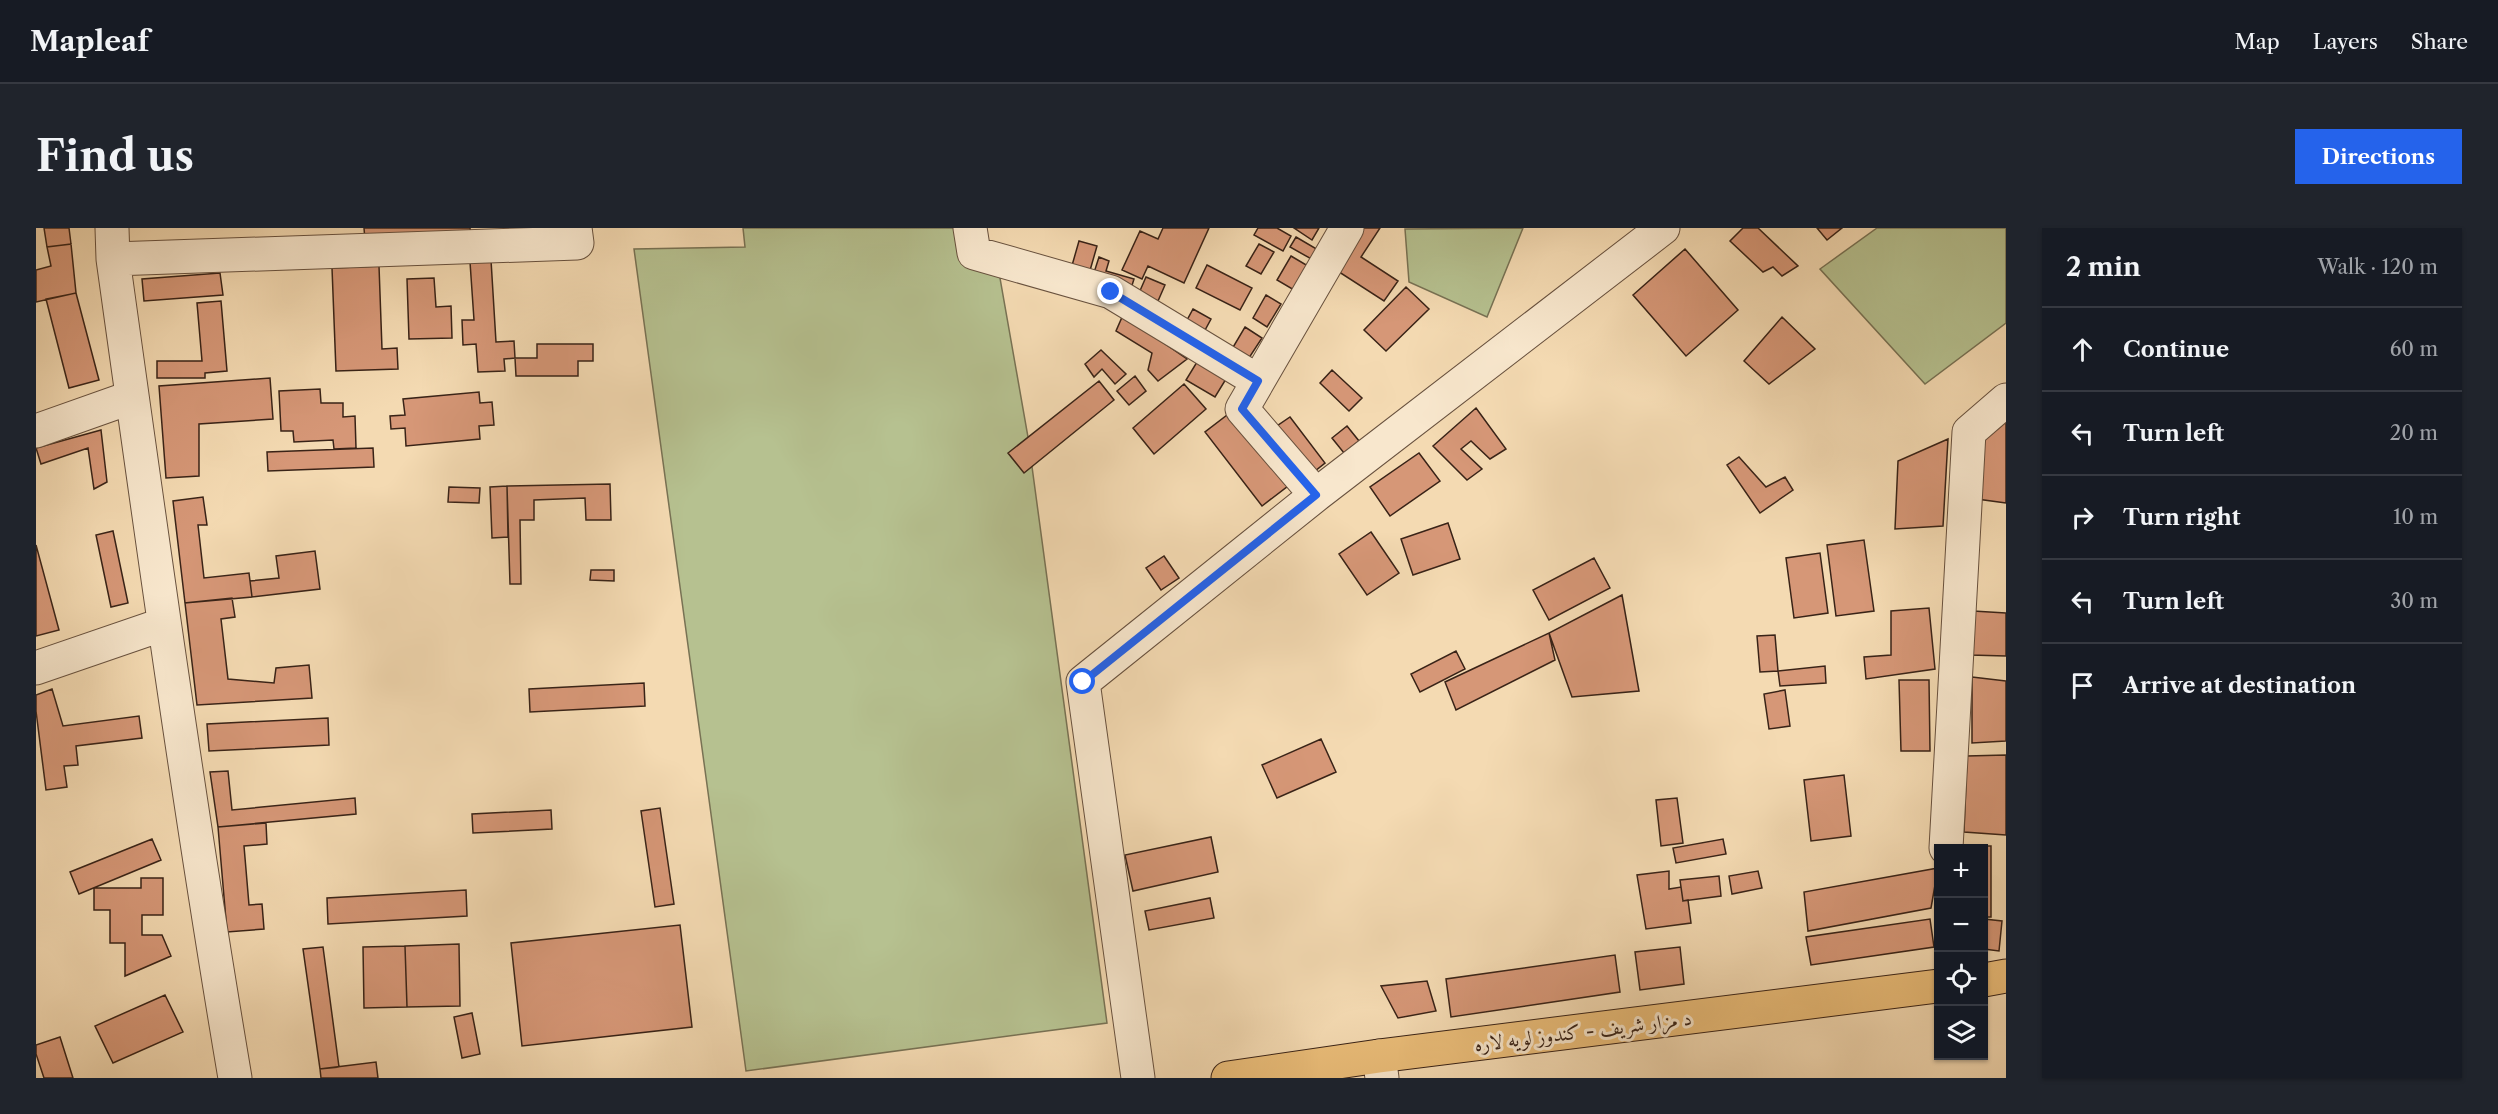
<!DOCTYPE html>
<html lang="en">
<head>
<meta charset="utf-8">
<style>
	body { margin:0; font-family:"Libre Caslon Text",Amiri,serif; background:#20242c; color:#f1f3f6 }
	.controls { position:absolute; right:18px; bottom:18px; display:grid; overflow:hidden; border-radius:0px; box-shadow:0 2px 4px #0004 }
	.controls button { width:54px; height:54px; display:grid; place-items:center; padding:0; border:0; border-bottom:2px solid #363941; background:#171b24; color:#f1f3f6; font:30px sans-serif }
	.stop { position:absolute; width:18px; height:18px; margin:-14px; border:4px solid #2563eb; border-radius:50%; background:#fff }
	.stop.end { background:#2563eb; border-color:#fff; box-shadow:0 2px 6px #0008 }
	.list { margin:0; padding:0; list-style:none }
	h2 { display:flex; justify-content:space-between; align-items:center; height:78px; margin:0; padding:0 24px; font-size:26px }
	h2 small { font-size:20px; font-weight:400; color:#9ea1a6 }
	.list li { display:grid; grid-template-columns:39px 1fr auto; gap:18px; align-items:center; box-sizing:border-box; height:84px; padding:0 24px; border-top:2px solid #363941 }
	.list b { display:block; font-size:22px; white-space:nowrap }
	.list em { font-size:20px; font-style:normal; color:#9ea1a6 }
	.icon { flex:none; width:33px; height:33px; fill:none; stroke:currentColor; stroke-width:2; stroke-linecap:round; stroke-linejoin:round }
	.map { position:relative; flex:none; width:1970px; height:850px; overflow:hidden; border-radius:0px }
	header { display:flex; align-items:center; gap:36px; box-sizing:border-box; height:84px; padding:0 30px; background:#171b24; border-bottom:2px solid #363941 }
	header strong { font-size:28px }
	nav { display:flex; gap:33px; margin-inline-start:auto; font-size:21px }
	.intro { display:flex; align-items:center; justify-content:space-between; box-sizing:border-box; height:144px; padding:0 36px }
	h1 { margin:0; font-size:42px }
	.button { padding:15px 27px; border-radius:0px; background:#2563eb; color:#fff; font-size:21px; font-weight:700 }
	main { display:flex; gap:36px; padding:0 36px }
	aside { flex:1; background:#171b24; border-radius:0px; box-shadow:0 2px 4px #0004 }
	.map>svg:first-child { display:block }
	.green { fill:#b6c190; stroke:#787254; stroke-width:1.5 }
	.building { fill:#d69777; stroke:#392317; stroke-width:1.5 }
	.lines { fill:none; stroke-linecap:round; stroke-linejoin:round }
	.minor-casing { stroke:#68513e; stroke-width:35 }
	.major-casing { stroke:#392317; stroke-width:35 }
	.minor { stroke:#f8e7cd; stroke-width:33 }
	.major { stroke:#eabd79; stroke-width:33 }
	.route { stroke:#2563eb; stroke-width:8 }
	.labels { text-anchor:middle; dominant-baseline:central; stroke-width:6; stroke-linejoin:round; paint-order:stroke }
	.street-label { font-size:20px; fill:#392317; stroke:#f8e7cd }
</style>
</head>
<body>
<header>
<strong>Mapleaf</strong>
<nav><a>Map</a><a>Layers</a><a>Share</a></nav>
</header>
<div class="intro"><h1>Find us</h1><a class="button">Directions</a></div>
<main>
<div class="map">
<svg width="1970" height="850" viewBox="0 0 1970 850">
	<rect width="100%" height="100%" fill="#f4dab2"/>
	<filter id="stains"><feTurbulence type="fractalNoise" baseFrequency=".00333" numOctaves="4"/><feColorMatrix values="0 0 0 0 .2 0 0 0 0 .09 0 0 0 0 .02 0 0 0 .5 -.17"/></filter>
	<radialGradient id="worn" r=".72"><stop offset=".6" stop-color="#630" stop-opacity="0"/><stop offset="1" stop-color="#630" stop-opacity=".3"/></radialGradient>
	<path class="green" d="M 707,0 L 920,0 L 938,25 L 964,50 L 992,209 L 1071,795 L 710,843 L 598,21 L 709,19 Z
		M 1487,0 L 1451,89 L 1373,54 L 1369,1 Z
		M 1841,0 L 1970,0 L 1970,95 L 1889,156 L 1784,41 Z"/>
	<path class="building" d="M 8,0 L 33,0 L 35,16 L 11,19 Z
		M 328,0 L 434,0 L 435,10 L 329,12 Z
		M 1127,0 L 1173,0 L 1148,55 L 1112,38 L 1106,51 L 1086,42 L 1104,3 L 1122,11 Z
		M 1222,0 L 1241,0 L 1255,8 L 1247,23 L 1218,7 Z
		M 1258,0 L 1283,0 L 1276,12 Z
		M 1327,0 L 1344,0 L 1325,29 L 1362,53 L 1348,73 L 1300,42 Z
		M 1707,0 L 1722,0 L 1762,38 L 1746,48 L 1737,39 L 1727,44 L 1694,13 Z
		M 1781,0 L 1806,0 L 1791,12 Z
		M 1260,9 L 1284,23 L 1279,33 L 1254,19 Z
		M 1043,13 L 1061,18 L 1051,53 L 1033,48 Z
		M 35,16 L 40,65 L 0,74 L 0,42 L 15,38 L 11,19 Z
		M 1223,16 L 1238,24 L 1225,46 L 1210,38 Z
		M 1649,21 L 1702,82 L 1650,128 L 1597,67 Z
		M 1255,28 L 1272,38 L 1258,62 L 1241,52 Z
		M 1063,29 L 1073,33 L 1070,43 L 1098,51 L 1093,67 L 1055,54 Z
		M 455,32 L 460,114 L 478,113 L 479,130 L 468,131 L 469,143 L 442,144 L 440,116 L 427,117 L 426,92 L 438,92 L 434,34 Z
		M 1171,37 L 1216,60 L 1204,82 L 1160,60 Z
		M 343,38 L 346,121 L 361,120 L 362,141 L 300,143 L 296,40 Z
		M 184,45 L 187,67 L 108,73 L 106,51 Z
		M 1110,49 L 1129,57 L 1122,73 L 1103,65 Z
		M 398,50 L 400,79 L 415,78 L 416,110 L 373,111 L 371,51 Z
		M 1370,59 L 1393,81 L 1350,123 L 1328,102 Z
		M 40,65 L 63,152 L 33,160 L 10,71 Z
		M 1230,67 L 1245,76 L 1231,99 L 1217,90 Z
		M 185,73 L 191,143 L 169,145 L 169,150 L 121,150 L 121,133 L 166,133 L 161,75 Z
		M 1157,81 L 1175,91 L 1168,104 L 1150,94 Z
		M 1087,87 L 1151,131 L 1122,153 L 1112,142 L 1116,125 L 1080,103 Z
		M 1746,89 L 1779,121 L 1733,156 L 1708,133 Z
		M 1209,99 L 1226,110 L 1209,136 L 1193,126 Z
		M 501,116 L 557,116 L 557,133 L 542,133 L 542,148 L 480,148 L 479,130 L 501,130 Z
		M 1065,122 L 1090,146 L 1079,156 L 1066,141 L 1058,149 L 1049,136 Z
		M 1161,134 L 1190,151 L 1179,169 L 1150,152 Z
		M 1296,142 L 1326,170 L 1313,183 L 1284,155 Z
		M 1099,148 L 1110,163 L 1093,177 L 1081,163 Z
		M 234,150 L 237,191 L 163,196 L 163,248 L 130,250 L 123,158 Z
		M 1063,153 L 1078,172 L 988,245 L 972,225 Z
		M 1148,156 L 1170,181 L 1118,226 L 1097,200 Z
		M 284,161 L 285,175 L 307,175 L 307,189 L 319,188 L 320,220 L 298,221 L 297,212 L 258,214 L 257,203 L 245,203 L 243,163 Z
		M 443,164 L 444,175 L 456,174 L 458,197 L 443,198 L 444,211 L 370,218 L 369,200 L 355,201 L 354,188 L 369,187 L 367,171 Z
		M 1440,180 L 1470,221 L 1454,231 L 1435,213 L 1425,221 L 1446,241 L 1431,252 L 1397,218 Z
		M 1195,184 L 1252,258 L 1226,278 L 1169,204 Z
		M 1970,188 L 1970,275 L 1941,271 L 1947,211 Z
		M 1254,189 L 1289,235 L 1274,247 L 1238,200 Z
		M 1311,198 L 1323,213 L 1308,225 L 1296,210 Z
		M 65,202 L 71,254 L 58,261 L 52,220 L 5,236 L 0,220 Z
		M 1912,211 L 1907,298 L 1859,301 L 1862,233 Z
		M 337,220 L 338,239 L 232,243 L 231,224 Z
		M 1383,225 L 1404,253 L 1354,288 L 1334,259 Z
		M 1703,229 L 1730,259 L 1749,249 L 1757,262 L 1724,285 L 1691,237 Z
		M 574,256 L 575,292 L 550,292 L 549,270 L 498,272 L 498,292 L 484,292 L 485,356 L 474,356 L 471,258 Z
		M 471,258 L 472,309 L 456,310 L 454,259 Z
		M 413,259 L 444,260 L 443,275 L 412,274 Z
		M 167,269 L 171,297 L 162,297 L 168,350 L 213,345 L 216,369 L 149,375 L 137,273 Z
		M 1412,295 L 1424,331 L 1377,347 L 1365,311 Z
		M 77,303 L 92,375 L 75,379 L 60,307 Z
		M 1335,304 L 1363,345 L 1331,367 L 1303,326 Z
		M 1828,312 L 1838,383 L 1800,388 L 1791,317 Z
		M 0,317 L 23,402 L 0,408 Z
		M 279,323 L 284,361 L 216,369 L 214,353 L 243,350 L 240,328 Z
		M 1784,325 L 1792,385 L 1758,390 L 1750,330 Z
		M 1128,328 L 1143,350 L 1125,362 L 1110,340 Z
		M 1558,330 L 1574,360 L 1513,392 L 1497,362 Z
		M 555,342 L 578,342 L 578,353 L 554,352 Z
		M 1586,367 L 1603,463 L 1536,469 L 1513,405 Z
		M 196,370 L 199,389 L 185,391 L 192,451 L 238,455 L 240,440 L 273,437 L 276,470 L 161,477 L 149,375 Z
		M 1893,380 L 1899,441 L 1830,451 L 1828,429 L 1855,427 L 1855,383 Z
		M 1937,383 L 1970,385 L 1970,428 L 1934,427 Z
		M 1513,405 L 1519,432 L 1420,482 L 1409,454 Z
		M 1739,407 L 1742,443 L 1724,444 L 1721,408 Z
		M 1420,423 L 1429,441 L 1384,464 L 1375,446 Z
		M 1789,438 L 1790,455 L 1744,458 L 1742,443 Z
		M 1936,449 L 1970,453 L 1970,513 L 1936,515 Z
		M 1863,452 L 1893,452 L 1894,523 L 1865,523 Z
		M 608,455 L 609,478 L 494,484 L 493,461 Z
		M 16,461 L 27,498 L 103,488 L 106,510 L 40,518 L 42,537 L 28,538 L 31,559 L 10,562 L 0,483 L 0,467 Z
		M 1749,462 L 1754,498 L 1733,501 L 1728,466 Z
		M 292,490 L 293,517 L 173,523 L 171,496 Z
		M 1285,511 L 1300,544 L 1241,570 L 1226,537 Z
		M 1970,527 L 1970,607 L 1928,604 L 1931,528 Z
		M 192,543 L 196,582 L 319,570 L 320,586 L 182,599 L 174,544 Z
		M 1808,547 L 1815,608 L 1775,613 L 1768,552 Z
		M 1641,570 L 1647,615 L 1625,618 L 1620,572 Z
		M 624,580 L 638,676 L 619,679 L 605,583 Z
		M 515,582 L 516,601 L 437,605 L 436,586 Z
		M 230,595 L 231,616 L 208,618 L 213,677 L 226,676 L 228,701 L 191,704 L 182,599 Z
		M 1175,609 L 1182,644 L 1097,663 L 1089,627 Z
		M 116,611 L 125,632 L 43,666 L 34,644 Z
		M 1687,611 L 1690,626 L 1640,635 L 1637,620 Z
		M 1920,618 L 1955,618 L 1955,689 L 1948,689 L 1948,620 L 1920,620 Z
		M 1902,640 L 1895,680 L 1772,703 L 1768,664 Z
		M 1633,643 L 1633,661 L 1645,659 L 1647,673 L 1652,672 L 1655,695 L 1610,701 L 1601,647 Z
		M 1722,643 L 1726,660 L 1696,666 L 1693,648 Z
		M 1683,648 L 1685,668 L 1647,673 L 1644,652 Z
		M 105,650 L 127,650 L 127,687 L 106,687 L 106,707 L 126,707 L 135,728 L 89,748 L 89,715 L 74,715 L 74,682 L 58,682 L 58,660 L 105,660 Z
		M 430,662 L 431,688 L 292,696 L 291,670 Z
		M 1174,670 L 1178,690 L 1113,702 L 1109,683 Z
		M 1894,691 L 1898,719 L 1775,737 L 1770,709 Z
		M 1948,691 L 1966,693 L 1963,723 L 1948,721 Z
		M 644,697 L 656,799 L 486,818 L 475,715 Z
		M 423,716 L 424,778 L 371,779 L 369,718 Z
		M 369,718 L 371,779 L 328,780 L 327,719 Z
		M 287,719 L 303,839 L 284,841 L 267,721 Z
		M 1644,719 L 1648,756 L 1604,762 L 1599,724 Z
		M 1579,727 L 1584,764 L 1415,789 L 1410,751 Z
		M 1391,753 L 1400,783 L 1362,790 L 1345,758 Z
		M 129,767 L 147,804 L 77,835 L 59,798 Z
		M 436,785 L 444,826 L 426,830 L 418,789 Z
		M 24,809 L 37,850 L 8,850 L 0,826 L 0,817 Z
		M 340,834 L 342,850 L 285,850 L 284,841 Z"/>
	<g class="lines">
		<g class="minor-casing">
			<path id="minor" d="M 76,0 L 77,31 C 115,304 153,578 199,850
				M 934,0 L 938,25 L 1075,64 L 1222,153
				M 77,31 L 541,15 L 539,0
				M 0,203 L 96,169
				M 1280,267 L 1206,181 L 1311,0
				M 0,440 L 128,396
				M 1910,620 L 1933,204 L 1970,172
				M 1343,828 L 1346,850
				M 1102,850 L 1047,454 L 1280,267 L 1627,0"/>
		</g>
		<g class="major-casing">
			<path id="major" d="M 1948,752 L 1970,748
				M 1192,850 L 1343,828 L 1902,758"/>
		</g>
		<use href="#minor" class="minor"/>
		<use href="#major" class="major"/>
	</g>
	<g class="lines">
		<path class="route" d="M 1047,454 L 1280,267 L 1206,181 L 1222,153 L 1075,64"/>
	</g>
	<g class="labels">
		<g class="street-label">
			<text transform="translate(1547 803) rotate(-7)">د مزار شریف - کندوز لویه لاره</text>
		</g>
	</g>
	<rect width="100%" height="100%" filter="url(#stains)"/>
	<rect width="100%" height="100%" fill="url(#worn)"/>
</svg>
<div class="controls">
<button>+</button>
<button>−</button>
<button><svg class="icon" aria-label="locate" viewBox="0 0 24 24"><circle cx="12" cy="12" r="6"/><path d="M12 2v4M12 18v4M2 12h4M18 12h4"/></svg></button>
<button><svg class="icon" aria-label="layers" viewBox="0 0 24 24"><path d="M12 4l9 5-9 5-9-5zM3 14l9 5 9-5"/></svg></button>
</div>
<div class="stop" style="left:1047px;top:454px"></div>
<div class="stop end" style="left:1075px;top:64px"></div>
</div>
<aside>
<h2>2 min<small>Walk · 120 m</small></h2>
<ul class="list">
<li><svg class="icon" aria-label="ahead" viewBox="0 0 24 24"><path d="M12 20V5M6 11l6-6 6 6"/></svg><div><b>Continue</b></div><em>60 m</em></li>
<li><svg class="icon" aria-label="left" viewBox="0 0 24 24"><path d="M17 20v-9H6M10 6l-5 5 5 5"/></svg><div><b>Turn left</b></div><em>20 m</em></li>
<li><svg class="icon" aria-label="right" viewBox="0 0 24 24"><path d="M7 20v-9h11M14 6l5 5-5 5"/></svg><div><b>Turn right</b></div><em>10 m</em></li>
<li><svg class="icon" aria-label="left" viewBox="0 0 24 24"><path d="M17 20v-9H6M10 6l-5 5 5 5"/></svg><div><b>Turn left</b></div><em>30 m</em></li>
<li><svg class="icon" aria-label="arrive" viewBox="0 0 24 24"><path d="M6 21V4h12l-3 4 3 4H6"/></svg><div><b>Arrive at destination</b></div></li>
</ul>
</aside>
</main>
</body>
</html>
